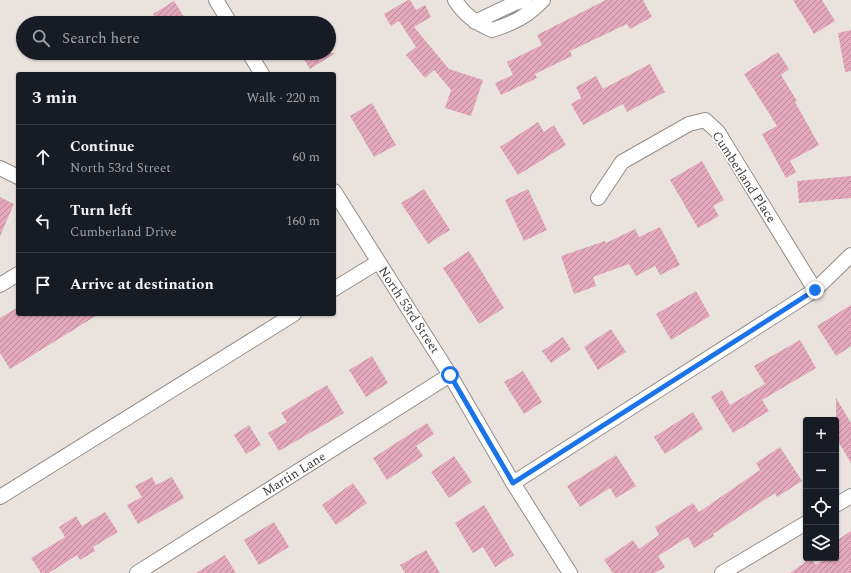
<!DOCTYPE html>
<html lang="en">
<head>
<meta charset="utf-8">
<style>
	body { margin:0; font-family:Spectral,serif; background:#242831; color:#f1f3f6 }
	.controls { position:absolute; right:12px; bottom:12px; display:grid; overflow:hidden; border-radius:4px; box-shadow:0 1px 3px #0004 }
	.controls button { width:36px; height:36px; display:grid; place-items:center; padding:0; border:0; border-bottom:1px solid #363941; background:#171b24; color:#f1f3f6; font:20px sans-serif }
	.stop { position:absolute; width:12px; height:12px; margin:-9px; border:3px solid #1a73e8; border-radius:50%; background:#fff }
	.stop.end { background:#1a73e8; border-color:#fff; box-shadow:0 1px 4px #0008 }
	.list { margin:0; padding:0; list-style:none }
	h2 { display:flex; justify-content:space-between; align-items:center; height:52px; margin:0; padding:0 16px; font-size:17px }
	h2 small { font-size:13px; font-weight:400; color:#9ea1a6 }
	.list li { display:grid; grid-template-columns:26px 1fr auto; gap:12px; align-items:center; box-sizing:border-box; height:64px; padding:0 16px; border-top:1px solid #363941 }
	.list b { display:block; font-size:15px; white-space:nowrap }
	.list p { margin:0; font-size:13px; white-space:nowrap; color:#9ea1a6 }
	.list em { font-size:13px; font-style:normal; color:#9ea1a6 }
	.icon { flex:none; width:22px; height:22px; fill:none; stroke:currentColor; stroke-width:2; stroke-linecap:round; stroke-linejoin:round }
	.map { position:relative; flex:none; width:851px; height:573px; overflow:hidden }
	.search { position:absolute; background:#171b24; box-shadow:0 1px 3px #0004; left:16px; top:16px; width:320px; height:44px; display:flex; align-items:center; gap:10px; box-sizing:border-box; padding:0 14px; border-radius:22px; color:#9ea1a6; font-size:15px }
	.panel { position:absolute; background:#171b24; box-shadow:0 1px 3px #0004; left:16px; top:72px; width:320px; height:244px; border-radius:4px }
	.map>svg:first-child { display:block }
	.building { fill:url(#building-hatch) }
	.lines { fill:none; stroke-linecap:round; stroke-linejoin:round }
	.minor-casing { stroke:#938d87; stroke-width:16 }
	.minor { stroke:#fff; stroke-width:14 }
	.route { stroke:#1a73e8; stroke-width:5 }
	.labels { text-anchor:middle; dominant-baseline:central; stroke-width:3.5; stroke-linejoin:round; paint-order:stroke }
	.street-label { font-size:13px; fill:#3f3c3a; stroke:#fff }
</style>
</head>
<body>
<div class="map">
<svg width="851" height="573" viewBox="0 0 851 573">
	<defs>
		<pattern id="building-hatch" width="6" height="6" patternUnits="userSpaceOnUse"><rect width="6" height="6" fill="#e3a8bc"/><path d="M-1 1l2-2M0 6l6-6M5 7l2-2" fill="none" stroke="#b98a9a"/></pattern>
	</defs>
	<rect width="100%" height="100%" fill="#eae3dd"/>
	<path class="building" d="M 408,0 L 410,0 L 416,10 L 425,5 L 431,17 L 414,27 L 449,69 L 483,80 L 471,116 L 445,108 L 451,90 L 434,70 L 425,78 L 406,55 L 416,47 L 399,21 L 391,26 L 384,14 Z
		M 606,0 L 643,0 L 652,17 L 630,29 L 627,24 L 570,51 L 572,56 L 535,74 L 537,78 L 501,95 L 495,83 L 513,75 L 507,62 L 542,45 L 537,35 Z
		M 793,0 L 822,0 L 835,21 L 814,34 Z
		M 174,1 L 188,23 L 159,23 L 153,14 Z
		M 851,30 L 851,71 L 845,72 L 838,33 Z
		M 778,52 L 789,69 L 781,75 L 797,101 L 795,102 L 819,145 L 790,161 L 796,172 L 786,178 L 762,134 L 777,126 L 744,74 Z
		M 300,53 L 336,53 L 310,69 Z
		M 650,64 L 665,92 L 627,112 L 623,104 L 583,125 L 571,104 L 581,98 L 576,87 L 596,76 L 603,89 Z
		M 372,103 L 396,145 L 374,157 L 350,116 Z
		M 538,122 L 544,132 L 554,125 L 566,145 L 518,175 L 500,147 Z
		M 702,161 L 724,200 L 713,206 L 719,216 L 698,228 L 670,180 Z
		M 851,176 L 851,198 L 799,203 L 797,181 Z
		M 424,189 L 450,230 L 428,244 L 401,203 Z
		M 528,189 L 547,230 L 524,241 L 505,200 Z
		M 0,197 L 14,204 L 0,236 Z
		M 660,227 L 680,265 L 660,275 L 655,266 L 636,276 L 629,264 L 593,277 L 596,286 L 574,294 L 561,256 L 605,241 L 606,243 L 635,229 L 639,237 Z
		M 469,251 L 504,308 L 479,324 L 443,268 Z
		M 696,291 L 710,316 L 671,340 L 656,314 Z
		M 851,305 L 851,346 L 836,356 L 817,326 Z
		M 18,307 L 18,314 L 99,314 L 10,369 L 0,353 L 0,318 Z
		M 611,329 L 626,352 L 598,370 L 584,347 Z
		M 563,337 L 571,349 L 551,363 L 542,351 Z
		M 800,340 L 816,368 L 762,400 L 769,411 L 733,433 L 711,397 L 722,390 L 730,405 L 765,384 L 754,366 Z
		M 372,356 L 388,383 L 366,397 L 349,370 Z
		M 523,371 L 542,402 L 524,414 L 504,382 Z
		M 327,385 L 344,413 L 279,451 L 268,433 L 287,422 L 281,413 Z
		M 836,398 L 851,423 L 851,463 L 836,438 Z
		M 693,412 L 703,429 L 665,454 L 654,437 Z
		M 427,423 L 434,434 L 416,446 L 423,456 L 387,480 L 373,458 Z
		M 249,425 L 261,445 L 246,454 L 234,435 Z
		M 780,447 L 802,481 L 777,497 L 775,493 L 713,534 L 714,536 L 694,548 L 688,537 L 658,556 L 665,567 L 655,573 L 613,573 L 604,560 L 633,540 L 639,549 L 659,535 L 655,527 L 693,503 L 699,512 L 760,470 L 756,463 Z
		M 616,455 L 636,486 L 616,498 L 610,488 L 580,507 L 567,486 Z
		M 454,456 L 472,482 L 449,498 L 431,472 Z
		M 152,477 L 156,485 L 172,477 L 184,498 L 138,524 L 127,505 L 142,497 L 135,486 Z
		M 353,483 L 367,503 L 336,525 L 322,505 Z
		M 484,505 L 514,555 L 495,567 L 483,547 L 473,553 L 455,523 Z
		M 105,512 L 118,532 L 93,547 L 95,551 L 80,560 L 77,555 L 49,573 L 41,573 L 31,558 L 65,537 L 59,527 L 76,516 L 82,526 Z
		M 274,522 L 289,547 L 259,565 L 244,540 Z
		M 851,531 L 851,573 L 790,573 L 811,558 L 816,565 L 826,558 L 836,558 L 836,541 Z
		M 426,550 L 440,573 L 405,573 L 400,565 Z
		M 225,555 L 236,573 L 196,573 Z"/>
	<g class="lines">
		<g class="minor-casing">
			<path id="minor" d="M 216,0 L 230,23
				M 455,0 C 464,15 476,23 492,30 C 514,23 526,17 543,0
				M 475,22 L 515,3 L 525,0
				M 249,53 L 262,74
				M 0,168 L 18,177
				M 334,191 L 450,375 L 513,483 L 570,573
				M 598,198 L 622,162 L 689,124 L 705,120 L 718,132 L 815,290
				M 0,285 L 18,274
				M 334,289 L 378,262
				M 513,483 L 815,290 L 851,255
				M 0,497 L 294,314
				M 836,505 L 851,496
				M 137,573 L 450,375
				M 722,573 L 806,523"/>
		</g>
		<use href="#minor" class="minor"/>
	</g>
	<g class="lines">
		<path class="route" d="M 450,375 L 513,483 L 815,290"/>
	</g>
	<g class="labels">
		<g class="street-label">
			<text transform="translate(744 177) rotate(57)">Cumberland Place</text>
			<text transform="translate(409 310) rotate(57)">North 53rd Street</text>
			<text transform="translate(294 474) rotate(-32)">Martin Lane</text>
		</g>
	</g>
</svg>
<div class="controls">
<button>+</button>
<button>−</button>
<button><svg class="icon" aria-label="locate" viewBox="0 0 24 24"><circle cx="12" cy="12" r="6"/><path d="M12 2v4M12 18v4M2 12h4M18 12h4"/></svg></button>
<button><svg class="icon" aria-label="layers" viewBox="0 0 24 24"><path d="M12 4l9 5-9 5-9-5zM3 14l9 5 9-5"/></svg></button>
</div>
<div class="stop" style="left:450px;top:375px"></div>
<div class="stop end" style="left:815px;top:290px"></div>
<div class="search"><svg class="icon" aria-label="search" viewBox="0 0 24 24"><circle cx="10" cy="10" r="6"/><path d="M15 15l6 6"/></svg>Search here</div>
<section class="panel">
<h2>3 min<small>Walk · 220 m</small></h2>
<ul class="list">
<li><svg class="icon" aria-label="ahead" viewBox="0 0 24 24"><path d="M12 20V5M6 11l6-6 6 6"/></svg><div><b>Continue</b><p>North 53rd Street</p></div><em>60 m</em></li>
<li><svg class="icon" aria-label="left" viewBox="0 0 24 24"><path d="M17 20v-9H6M10 6l-5 5 5 5"/></svg><div><b>Turn left</b><p>Cumberland Drive</p></div><em>160 m</em></li>
<li><svg class="icon" aria-label="arrive" viewBox="0 0 24 24"><path d="M6 21V4h12l-3 4 3 4H6"/></svg><div><b>Arrive at destination</b></div></li>
</ul>
</section>
</div>
</body>
</html>
